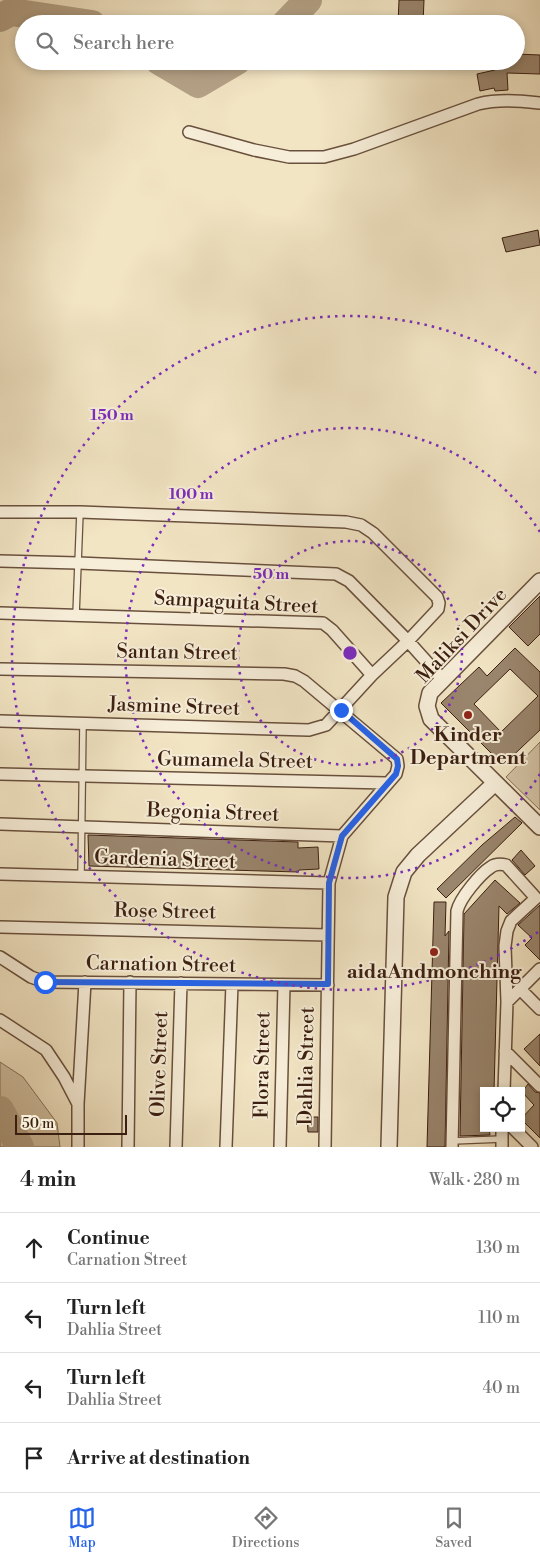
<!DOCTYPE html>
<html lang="en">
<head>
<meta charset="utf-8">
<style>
	body { margin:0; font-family:"Libre Bodoni",serif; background:#f2f2f2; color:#222 }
	.controls { position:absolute; right:15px; bottom:15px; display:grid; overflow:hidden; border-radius:0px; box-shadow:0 2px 8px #0003 }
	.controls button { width:45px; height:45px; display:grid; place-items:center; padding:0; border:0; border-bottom:1px solid #e0e0e0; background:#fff; color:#222; font:25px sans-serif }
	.scale { position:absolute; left:15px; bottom:12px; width:112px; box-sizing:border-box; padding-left:5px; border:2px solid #3b1f10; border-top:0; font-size:14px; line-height:18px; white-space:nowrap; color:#3b1f10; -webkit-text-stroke:4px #f7eed9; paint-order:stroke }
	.stop { position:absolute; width:15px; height:15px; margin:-11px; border:4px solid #2563eb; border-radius:50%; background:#fff }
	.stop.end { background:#2563eb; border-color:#fff; box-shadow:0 1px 5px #0008 }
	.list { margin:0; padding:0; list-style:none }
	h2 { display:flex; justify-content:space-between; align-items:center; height:65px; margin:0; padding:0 20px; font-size:21px }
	h2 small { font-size:16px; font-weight:400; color:#767676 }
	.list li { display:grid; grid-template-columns:32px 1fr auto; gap:15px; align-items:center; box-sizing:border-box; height:70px; padding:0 20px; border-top:1px solid #e0e0e0 }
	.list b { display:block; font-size:19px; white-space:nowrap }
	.list p { margin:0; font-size:16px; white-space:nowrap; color:#767676 }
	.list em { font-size:16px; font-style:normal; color:#767676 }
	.icon { flex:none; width:28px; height:28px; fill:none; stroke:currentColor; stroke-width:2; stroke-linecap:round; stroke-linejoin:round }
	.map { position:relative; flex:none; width:540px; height:1147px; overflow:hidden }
	.search { position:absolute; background:#fff; box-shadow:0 2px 8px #0003; left:15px; right:15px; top:15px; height:55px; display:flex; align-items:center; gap:12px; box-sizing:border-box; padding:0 18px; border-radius:28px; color:#767676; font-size:19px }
	.sheet { height:345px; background:#fff }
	nav { display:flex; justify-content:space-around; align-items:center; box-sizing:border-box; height:70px; border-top:1px solid #e0e0e0; background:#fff; font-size:14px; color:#767676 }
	nav a { display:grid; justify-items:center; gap:2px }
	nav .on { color:#2563eb }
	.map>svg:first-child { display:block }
	.green { fill:#d3c3a5; stroke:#87715a }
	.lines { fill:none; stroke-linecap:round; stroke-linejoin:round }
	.river { stroke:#b4a287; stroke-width:28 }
	.building { fill:#9a866e; stroke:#3b1f10; fill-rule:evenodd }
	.service-casing { stroke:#69503d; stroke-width:8 }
	.minor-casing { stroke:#69503d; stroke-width:14 }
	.tertiary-casing { stroke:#69503d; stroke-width:18 }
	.service { stroke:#f7eed9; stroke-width:5.5 }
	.minor { stroke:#f7eed9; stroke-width:11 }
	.tertiary { stroke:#f7eed9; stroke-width:15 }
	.route { stroke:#2563eb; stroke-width:6 }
	.ring { fill:none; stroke:#7b2cbf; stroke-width:2.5; stroke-dasharray:2.5 5 }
	.poi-dot { fill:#8f2418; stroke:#f7eed9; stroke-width:2 }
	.labels { text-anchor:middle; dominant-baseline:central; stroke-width:4; stroke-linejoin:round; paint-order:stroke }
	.street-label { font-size:20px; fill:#3b1f10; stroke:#f7eed9 }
	.poi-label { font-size:20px; font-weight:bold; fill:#3b1f10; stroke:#f7eed9 }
	.centre { fill:#7b2cbf; stroke:#f7eed9; stroke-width:2.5 }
	.ring-label { font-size:15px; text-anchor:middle; font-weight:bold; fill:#7b2cbf; stroke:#f7eed9; stroke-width:4; stroke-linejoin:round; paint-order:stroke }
</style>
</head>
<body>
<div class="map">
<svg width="540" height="1147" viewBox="0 0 540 1147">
	<rect width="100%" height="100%" fill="#f2e5c4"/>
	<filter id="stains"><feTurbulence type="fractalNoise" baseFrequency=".004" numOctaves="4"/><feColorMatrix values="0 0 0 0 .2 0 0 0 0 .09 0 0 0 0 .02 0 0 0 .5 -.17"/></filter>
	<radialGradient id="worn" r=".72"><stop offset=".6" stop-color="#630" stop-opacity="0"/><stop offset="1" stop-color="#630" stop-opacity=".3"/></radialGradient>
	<path class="green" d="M 540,742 L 540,810 L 506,777 Z
		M 0,1062 L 23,1077 L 57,1123 L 60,1147 L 0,1147 Z"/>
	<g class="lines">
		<path class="river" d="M 0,18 L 11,12 L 92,24
			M 285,24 L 308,0
			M 159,61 L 198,84 L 237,61
			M 0,1110 L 20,1147"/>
	</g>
	<path class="building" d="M 399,0 L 424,0 L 423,24 L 398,24 Z
		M 516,54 L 540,55 L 540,74 L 507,73 L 508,90 L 495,91 L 494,88 L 480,91 L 477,74 L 495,70 L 495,61 L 516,61 Z
		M 538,230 L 540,245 L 506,252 L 502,238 Z
		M 540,596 L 540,634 L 528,646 L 509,627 Z
		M 515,648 L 540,672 L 540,730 L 503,765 L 441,703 L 479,667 L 487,676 ZM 510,669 L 538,696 L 501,732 L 474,704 Z
		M 515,817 L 522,823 L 446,898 L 437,889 L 482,845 Z
		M 88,835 L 298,842 L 298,848 L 318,847 L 319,869 L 299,870 L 298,872 L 89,866 Z
		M 521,850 L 535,866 L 525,875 L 512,860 Z
		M 495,880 L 520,903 L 507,914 L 499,906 L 494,1091 L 484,1091 L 484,1128 L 489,1128 L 490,1135 L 460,1136 L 464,914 Z
		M 434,902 L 446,902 L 445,936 L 449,931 L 445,1147 L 427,1147 Z
		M 540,905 L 540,960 L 525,945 L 532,938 L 518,925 Z
		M 540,1034 L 540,1066 L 524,1049 Z
		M 528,1084 L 535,1092 L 540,1093 L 540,1138 L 521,1119 L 534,1105 L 522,1092 Z
		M 307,1117 L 318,1117 L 318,1132 L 308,1132 Z"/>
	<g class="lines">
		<g class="service-casing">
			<path id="service" d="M 76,615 L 80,512
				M 81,876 L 83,723
				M 452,1141 L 502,1139"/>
		</g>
		<g class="minor-casing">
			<path id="minor" d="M 189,132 L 254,150 L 289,157 L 324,157 L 354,149 L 478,104 C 499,99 519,101 540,103
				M 0,512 L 80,512 L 346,522 L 361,525 L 373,533 L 437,597 L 439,603 L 438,609 L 408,641 L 372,675 L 326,725 L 309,730 L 0,721
				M 0,561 L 78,563 L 336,574 L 349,581 L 408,641 L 443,680
				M 0,613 L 323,623 L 332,630 L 372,675
				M 0,669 L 284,674 L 295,676 L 304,681 L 397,759 L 398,766 L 396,774 L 342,836 L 329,883 L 325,1147
				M 0,774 L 386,783
				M 0,824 L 342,836
				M 0,874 L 329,883
				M 0,927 L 328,935
				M 0,957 L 31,977 L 45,982 L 328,985
				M 520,989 L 540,1009
				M 507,1002 L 540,969
				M 0,1020 L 46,1050 L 64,1077 L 77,1102
				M 505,1051 L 540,1086
				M 513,1128 L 532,1147
				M 78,1147 L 78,1104 L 85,982
				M 128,1147 L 130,982
				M 176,1147 L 181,983
				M 226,1147 L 232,984
				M 280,1147 L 284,985
				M 452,1147 L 457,911 C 460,898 480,874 491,867 C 495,864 501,864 506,865 L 536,898 L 511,921 L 507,931 L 505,946 L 507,1002 L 504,1091
				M 502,1147 L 502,1128"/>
		</g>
		<g class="tertiary-casing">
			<path id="tertiary" d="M 540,581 L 430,693 L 427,706 L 431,719 L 540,827
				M 389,1147 L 396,897 L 404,872 L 418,855 L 495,783"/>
		</g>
		<use href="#service" class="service"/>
		<use href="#minor" class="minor"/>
		<use href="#tertiary" class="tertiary"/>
	</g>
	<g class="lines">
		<path class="route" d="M 45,982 L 328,984 L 329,883 L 342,836 L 396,774 L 398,766 L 397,759 L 341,710"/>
	</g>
	<g class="ring">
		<circle cx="350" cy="653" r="112"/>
		<path d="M540 774A225 225 0 1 1 540 532"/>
		<path d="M538 932A337 337 0 1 1 538 374"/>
	</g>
	<g class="poi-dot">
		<circle cx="468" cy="715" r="5"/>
		<circle cx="434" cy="952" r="5"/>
	</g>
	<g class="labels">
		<g class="street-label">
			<text transform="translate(236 603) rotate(3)">Sampaguita Street</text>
			<text transform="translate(462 636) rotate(-47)">Maliksi Drive</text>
			<text transform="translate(177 653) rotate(1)">Santan Street</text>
			<text transform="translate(174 707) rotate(2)">Jasmine Street</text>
			<text transform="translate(235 761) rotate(1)">Gumamela Street</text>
			<text transform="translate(213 813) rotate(2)">Begonia Street</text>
			<text transform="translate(165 860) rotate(2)">Gardenia Street</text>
			<text transform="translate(165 912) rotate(1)">Rose Street</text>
			<text transform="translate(161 965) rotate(1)">Carnation Street</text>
			<text transform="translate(160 1064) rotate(-88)">Olive Street</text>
			<text transform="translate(263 1065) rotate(-89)">Flora Street</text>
			<text transform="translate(307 1066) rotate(-89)">Dahlia Street</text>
		</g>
		<g class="poi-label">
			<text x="468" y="735">Kinder<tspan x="468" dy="23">Department</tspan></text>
			<text x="434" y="972">aidaAndmonching</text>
		</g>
	</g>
	<circle cx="350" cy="653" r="8" class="centre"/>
	<g class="ring-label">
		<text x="112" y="420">150 m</text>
		<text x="191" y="499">100 m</text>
		<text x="271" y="579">50 m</text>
	</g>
	<rect width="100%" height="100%" filter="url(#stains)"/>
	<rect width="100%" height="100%" fill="url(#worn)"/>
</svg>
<div class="controls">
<button><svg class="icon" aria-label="locate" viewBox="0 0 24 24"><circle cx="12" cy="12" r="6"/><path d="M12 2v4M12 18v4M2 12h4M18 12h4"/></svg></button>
</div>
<div class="scale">50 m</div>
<div class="stop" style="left:45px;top:982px"></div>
<div class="stop end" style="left:341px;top:710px"></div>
<div class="search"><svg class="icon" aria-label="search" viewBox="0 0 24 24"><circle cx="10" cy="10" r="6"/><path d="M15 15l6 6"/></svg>Search here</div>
</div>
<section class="sheet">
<h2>4 min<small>Walk · 280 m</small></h2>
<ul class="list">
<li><svg class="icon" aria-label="ahead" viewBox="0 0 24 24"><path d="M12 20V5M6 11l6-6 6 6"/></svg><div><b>Continue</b><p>Carnation Street</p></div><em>130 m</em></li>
<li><svg class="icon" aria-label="left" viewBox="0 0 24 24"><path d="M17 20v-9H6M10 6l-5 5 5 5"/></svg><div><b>Turn left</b><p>Dahlia Street</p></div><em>110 m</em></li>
<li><svg class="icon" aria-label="left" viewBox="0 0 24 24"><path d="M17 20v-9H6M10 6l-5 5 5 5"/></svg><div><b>Turn left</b><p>Dahlia Street</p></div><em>40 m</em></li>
<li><svg class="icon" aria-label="arrive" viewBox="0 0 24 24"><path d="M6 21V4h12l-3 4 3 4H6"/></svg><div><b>Arrive at destination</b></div></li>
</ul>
</section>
<nav>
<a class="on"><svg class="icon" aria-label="map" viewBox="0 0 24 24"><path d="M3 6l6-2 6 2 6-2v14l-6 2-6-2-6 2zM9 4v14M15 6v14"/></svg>Map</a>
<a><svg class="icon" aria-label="directions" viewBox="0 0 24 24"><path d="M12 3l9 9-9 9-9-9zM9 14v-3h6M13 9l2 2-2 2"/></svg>Directions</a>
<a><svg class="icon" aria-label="saved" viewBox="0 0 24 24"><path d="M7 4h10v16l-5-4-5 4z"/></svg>Saved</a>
</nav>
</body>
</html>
